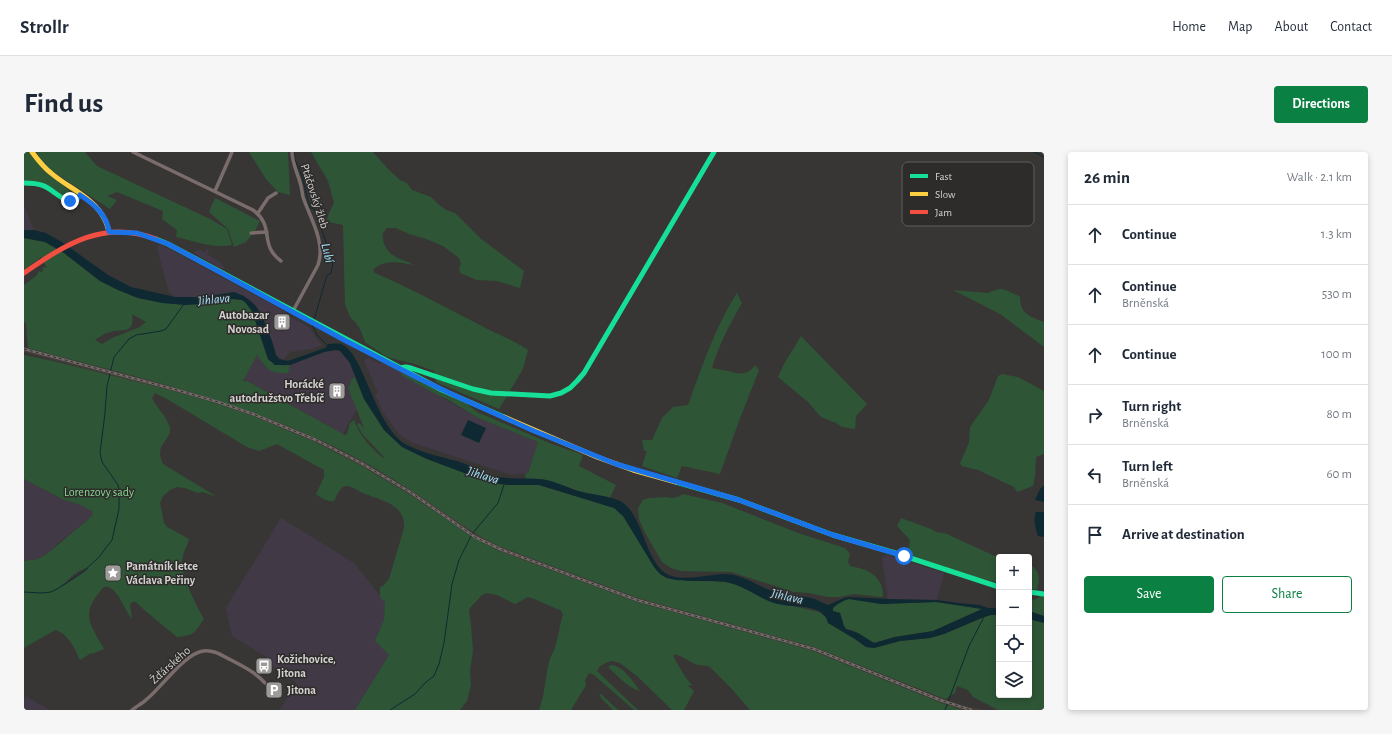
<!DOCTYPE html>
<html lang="en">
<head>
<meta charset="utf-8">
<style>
	body { margin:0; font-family:"Alegreya Sans",sans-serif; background:#f6f6f7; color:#1f2937 }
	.controls { position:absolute; right:12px; bottom:12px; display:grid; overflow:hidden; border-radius:4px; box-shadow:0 2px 6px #0003 }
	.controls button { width:36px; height:36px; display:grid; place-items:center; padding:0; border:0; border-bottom:1px solid #e0e1e3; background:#fff; color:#1f2937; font:20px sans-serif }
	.stop { position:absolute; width:12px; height:12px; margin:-9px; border:3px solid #1a73e8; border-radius:50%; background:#fff }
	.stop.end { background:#1a73e8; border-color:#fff; box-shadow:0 1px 4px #0008 }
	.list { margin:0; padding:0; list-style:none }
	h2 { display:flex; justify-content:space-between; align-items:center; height:52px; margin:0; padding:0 16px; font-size:17px }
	h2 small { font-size:13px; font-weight:400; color:#747a83 }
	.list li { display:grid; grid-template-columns:26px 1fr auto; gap:12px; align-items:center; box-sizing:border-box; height:60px; padding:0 16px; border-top:1px solid #e0e1e3 }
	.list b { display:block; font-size:15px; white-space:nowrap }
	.list p { margin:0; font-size:13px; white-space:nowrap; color:#747a83 }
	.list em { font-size:13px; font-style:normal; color:#747a83 }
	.actions { display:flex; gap:8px; padding:12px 16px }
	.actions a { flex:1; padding:9px 0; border:1px solid #0b8043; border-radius:4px; text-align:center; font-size:14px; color:#0b8043 }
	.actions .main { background:#0b8043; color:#fff }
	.icon { flex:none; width:22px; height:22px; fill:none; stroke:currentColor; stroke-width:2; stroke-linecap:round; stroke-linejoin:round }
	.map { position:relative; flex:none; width:1020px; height:558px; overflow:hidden; border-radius:4px }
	header { display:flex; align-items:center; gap:24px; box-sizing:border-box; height:56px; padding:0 20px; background:#fff; border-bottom:1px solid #e0e1e3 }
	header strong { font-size:19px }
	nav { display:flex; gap:22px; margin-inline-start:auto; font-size:14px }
	.intro { display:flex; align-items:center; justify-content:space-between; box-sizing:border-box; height:96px; padding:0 24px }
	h1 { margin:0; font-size:28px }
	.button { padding:10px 18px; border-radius:4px; background:#0b8043; color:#fff; font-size:14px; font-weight:700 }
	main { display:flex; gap:24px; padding:0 24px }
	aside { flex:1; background:#fff; border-radius:4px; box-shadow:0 2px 6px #0003 }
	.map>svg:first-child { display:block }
	.industrial { fill:#423946 }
	.built { fill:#443d37 }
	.green { fill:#2e5636; fill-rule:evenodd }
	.water { fill:#0f2932; fill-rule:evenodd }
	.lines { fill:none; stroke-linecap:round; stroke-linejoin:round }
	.stream { stroke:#0f2932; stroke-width:1 }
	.street { stroke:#7a6c6a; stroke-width:3.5 }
	.fast { stroke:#16e098; stroke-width:5 }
	.slow { stroke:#ffcf43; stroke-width:5 }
	.jam { stroke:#f24e42; stroke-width:5 }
	.rail-casing { stroke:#736c6b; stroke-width:2.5 }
	.rail { stroke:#2e2c2a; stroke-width:1; stroke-dasharray:3; stroke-linecap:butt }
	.route { stroke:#1a73e8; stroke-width:5 }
	.labels { text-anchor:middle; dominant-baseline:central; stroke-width:3; stroke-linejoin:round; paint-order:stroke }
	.street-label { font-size:12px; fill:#d3d2d1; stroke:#2e2c2a }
	.poi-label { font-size:12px; font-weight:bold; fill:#d3d2d1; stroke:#2e2c2a; text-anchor:start }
	.park-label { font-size:12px; fill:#86d994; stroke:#2e2c2a }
	.water-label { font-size:13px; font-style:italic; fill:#a1e3fe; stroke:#2e2c2a }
	.key { fill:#2e2c2a; stroke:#605e5c; stroke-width:1 }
	.key-label { font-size:11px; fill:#d3d2d1 }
</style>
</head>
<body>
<header>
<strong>Strollr</strong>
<nav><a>Home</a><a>Map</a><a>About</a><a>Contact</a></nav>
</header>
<div class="intro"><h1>Find us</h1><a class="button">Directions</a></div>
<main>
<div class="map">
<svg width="1020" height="558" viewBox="0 0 1020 558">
	<rect width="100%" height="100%" fill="#373635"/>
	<path class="industrial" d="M 0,53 L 10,78 L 0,78 Z
		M 136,92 L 260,159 L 266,165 L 286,176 L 292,186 L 298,193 L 287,197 L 266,200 L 259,208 L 252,203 L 248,189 L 227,148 L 179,145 L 151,145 L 145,140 L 133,96 Z
		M 183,97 L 185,98 L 183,102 L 196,110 L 200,115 L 199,118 L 170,101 L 171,99 L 176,98 L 181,101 Z
		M 312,198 L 316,199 L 326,211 L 331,225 L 326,228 L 327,230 L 324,236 L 333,257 L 319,282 L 220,227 L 233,202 L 240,214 L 250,220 L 264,221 L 266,213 L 300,200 Z
		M 345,206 L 356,212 L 358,210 L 378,221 L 378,223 L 454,266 L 514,290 L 504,321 L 488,323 L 389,291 L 380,286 L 372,278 L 359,260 L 351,243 L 354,241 L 340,208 Z
		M 0,327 L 40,348 L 57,353 L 69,359 L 67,365 L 33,392 L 24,401 L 14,407 L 0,409 Z
		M 257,366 L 330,411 L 361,450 L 360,468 L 351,489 L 365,503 L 331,558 L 256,558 L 273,530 L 268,527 L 267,528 L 266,528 L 267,526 L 247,514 L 244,518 L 243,517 L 246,514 L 244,512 L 246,507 L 208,484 L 202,456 Z
		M 863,403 L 920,421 L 913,448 L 864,447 L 858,405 Z
		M 2,544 L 25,558 L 0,558 L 0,548 Z"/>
	<path class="built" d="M 0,195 L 154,236 L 195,248 L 230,260 L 293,286 L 338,309 L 387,338 L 477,395 L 614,446 L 790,495 L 917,546 L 936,553 L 960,558 L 938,558 L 926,554 L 789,499 L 613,450 L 496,407 L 475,399 L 450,386 L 385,342 L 336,313 L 308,298 L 263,278 L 189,251 L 0,200 Z"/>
	<path class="green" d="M 0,0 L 6,0 L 17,16 L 50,42 L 49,45 L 48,47 L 42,45 L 22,32 L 0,29 Z
		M 12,0 L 61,0 L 73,14 L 186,67 L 203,77 L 208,93 C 190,97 170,89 152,85 L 153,78 L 138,67 L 139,59 L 93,40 L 83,44 L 93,48 L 86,57 L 28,19 L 21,13 Z
		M 225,0 L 264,0 L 266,43 L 254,40 L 242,27 Z
		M 287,0 L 349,0 L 365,18 L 376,28 L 383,31 L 388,38 L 407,45 L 415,53 L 422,58 L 431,61 L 456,86 L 500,119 L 496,136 L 473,129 L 453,128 L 436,121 L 435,117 L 437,111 L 435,106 L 419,94 L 402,87 L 385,82 L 372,76 L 363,76 L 359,81 C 357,91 364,102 374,106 C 379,109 384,109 389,113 C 375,110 359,107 349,118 L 351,121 C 386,136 419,154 452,171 C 470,181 487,187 504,198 L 499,217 L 475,257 L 412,230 L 410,219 L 391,212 L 363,205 L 341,190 L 336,177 L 332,171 L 326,165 L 321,152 L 319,73 L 305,70 L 303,68 L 305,61 L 310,51 L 304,29 Z
		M 191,46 L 236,69 L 231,79 L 227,79 L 227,84 L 222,90 L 210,95 L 204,77 L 185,60 Z
		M 0,86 L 21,90 L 40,101 L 76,129 L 94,138 L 114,146 L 161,153 L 176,152 L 209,147 L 218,148 L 221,150 L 228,159 L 244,207 C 250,213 258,214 266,213 L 264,221 C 245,222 243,217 233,203 L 219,229 L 223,229 L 321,283 L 323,282 L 326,271 L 330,268 C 335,283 347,296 359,306 L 360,305 L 339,283 L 333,273 L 335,271 L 340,276 L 324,236 L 327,230 L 326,228 L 331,225 L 340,247 L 360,278 L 378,295 L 403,307 L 467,331 L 485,333 L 515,333 L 590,356 L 599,364 L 616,389 L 642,426 L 660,428 L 702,430 L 722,436 L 742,448 L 795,460 L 803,466 L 804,471 L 831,487 L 842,495 L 850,496 L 876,489 L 906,486 L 920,482 L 960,465 L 967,463 L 975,463 L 975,543 L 1005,543 L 1005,467 L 1020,471 L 1020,557 L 1011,558 L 974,558 L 949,545 L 944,538 L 933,534 L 931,541 L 921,547 L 790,495 L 614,446 L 477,395 C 445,380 418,358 388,339 C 362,322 336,307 309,294 C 212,247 108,224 4,196 L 2,171 L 0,170 L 0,133 L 12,124 L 15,119 L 17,120 L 19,119 L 19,115 L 23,116 L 17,105 L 0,118 ZM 108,162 L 122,170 L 116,175 L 88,186 L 78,192 L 71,188 C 75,185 81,181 86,180 C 99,176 111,183 108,162 Z
		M 976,137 C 983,137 988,142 996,144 C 996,162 1005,164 1020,170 L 1020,195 L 976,162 L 929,138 L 963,141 Z
		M 713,141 L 718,151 C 706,172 695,192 688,216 C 693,217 699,218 704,219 C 716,222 723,224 731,213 L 735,218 L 715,269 L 696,322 L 658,314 L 653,326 L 618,314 L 623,299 L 620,299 L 618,288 L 628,288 L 638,266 L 649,255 L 664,253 C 678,215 691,175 713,141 Z
		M 777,184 L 843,252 L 832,264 L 831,277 L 818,275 L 812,271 L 797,265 L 784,250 L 754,225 L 760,212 Z
		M 340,201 L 443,252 L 453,260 L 528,292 L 559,303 L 555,314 L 592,333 L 586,346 L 555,339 L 518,327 L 502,327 L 501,322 L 504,321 L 514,290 L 454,266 L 423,247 L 415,244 L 377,223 L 378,221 Z
		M 0,203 L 33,210 L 153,240 L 194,252 L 229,264 L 291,290 L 336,313 L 385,342 L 450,386 L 475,399 L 613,450 L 789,499 L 915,550 L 938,558 L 726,558 L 707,536 L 686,515 C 682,513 679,514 674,513 C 666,511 660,504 650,502 L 650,506 L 662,526 L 668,533 L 664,534 L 670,539 L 660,558 L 648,558 L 613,524 L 596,511 L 588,509 L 584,510 L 576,514 L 573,519 L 574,520 L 614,558 L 610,558 L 570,523 L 565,521 L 561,528 L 562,533 L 547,558 L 515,558 C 521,543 521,526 525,510 C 526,505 529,501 531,496 C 534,485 536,473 539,462 L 536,458 C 525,454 515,448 504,445 L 491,452 L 473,443 L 463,441 L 458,443 L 446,456 L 445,460 L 447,473 L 449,499 L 446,519 L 447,533 L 443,549 L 436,558 L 331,558 L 365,503 L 351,489 L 360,468 L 361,450 L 356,445 L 356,435 L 359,434 L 365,427 L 380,376 C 382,352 356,348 339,341 C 334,339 327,333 321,334 C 316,335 312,345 310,349 C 303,350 297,346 292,342 L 300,325 L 300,318 L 253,292 L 235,299 L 223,295 L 143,247 L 131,241 L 128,246 C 133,256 143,265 146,276 C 148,288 129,292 139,312 L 190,343 L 190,344 L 179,340 L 174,341 L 161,336 L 153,335 L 146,338 L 139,344 L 136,351 L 140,371 L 143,375 L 165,387 C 163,395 159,400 158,408 C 156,421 173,456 180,467 C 171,480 170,484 153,485 C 139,473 125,463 112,450 L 108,450 L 106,453 L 108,467 C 101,459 95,438 84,435 C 80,433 77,438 75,441 C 56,463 68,475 80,497 L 68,502 L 67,501 L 56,508 C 51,497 44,481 31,478 L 0,496 L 0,409 L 14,407 L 24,401 L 67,365 L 69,360 L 57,353 L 40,348 L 0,327 ZM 64,416 L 64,417 L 38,435 C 43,428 54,417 64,416 Z
		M 978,222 L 994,225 L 1020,239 L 1020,302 L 1012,305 L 1011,324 L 1009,334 L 993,340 L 990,335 L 954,318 L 938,314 L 936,311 L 945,291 L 946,275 L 965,248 L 974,224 Z
		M 659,342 L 698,351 L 774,381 L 821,396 L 826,402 L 824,410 L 826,414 C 829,415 832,415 835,416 C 849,419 859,429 859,443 L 858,445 L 830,442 L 816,445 L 804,445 L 785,441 L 770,440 L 707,420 L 657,419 L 647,416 L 638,410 L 620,379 L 615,367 L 614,356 L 619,348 L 625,346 L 642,345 L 648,346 L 654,345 Z
		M 877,366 L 907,377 L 912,380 L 923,382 L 975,406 L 975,431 L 952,425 L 884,402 L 886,388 L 873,374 Z
		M 1005,411 C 1016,420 1016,424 1013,438 L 1005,436 Z
		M 1016,444 L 1020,444 L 1020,464 L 1005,459 L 1005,448 L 1013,447 Z
		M 825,447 L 857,452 L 912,450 L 959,457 L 909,479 L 871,485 L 850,491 L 830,479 L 822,477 L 820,474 L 816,461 L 809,459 L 809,456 C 813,452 820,448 825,447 Z
		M 587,513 C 598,513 610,530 616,539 C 604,536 594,524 585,516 L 584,515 Z
		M 575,541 L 577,542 L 594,558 L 589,558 L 577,546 Z"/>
	<path class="water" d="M 0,78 L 10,78 L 22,81 L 38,90 L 84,123 L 107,135 L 151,145 L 179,145 L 210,140 L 220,144 L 230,152 L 237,161 L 248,189 L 252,203 L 255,207 L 264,209 L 301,196 L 304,192 C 308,192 313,191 317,192 C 340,200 351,276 383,293 C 400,302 420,305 439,311 C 448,314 457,321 467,323 C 483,328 500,326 516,327 C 529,328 542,335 554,339 C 567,343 583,343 596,349 C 618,360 621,407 641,421 C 656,431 685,422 702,422 C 720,423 732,433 748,439 C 760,443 774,443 787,446 C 793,447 798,451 804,453 L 820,446 L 825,445 L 864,447 L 913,448 L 935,451 L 956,453 L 964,456 L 975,456 L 975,463 L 967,463 L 960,465 L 920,482 L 906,486 L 876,489 L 850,496 L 842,495 L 831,487 L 804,471 C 803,466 800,462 795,459 C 780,452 762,456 747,450 C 731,444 719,433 702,430 C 685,427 656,432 641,425 C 636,423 633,419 630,415 L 599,364 L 590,356 L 515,333 L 485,333 L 467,331 L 403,307 L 378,295 L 360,278 L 351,264 L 340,247 L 326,211 L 316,199 L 312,198 L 300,200 L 266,213 L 251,213 L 244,207 L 228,159 L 221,150 L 218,148 L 209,147 L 176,152 L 161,153 L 138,151 L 114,146 L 94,138 L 76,129 L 40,101 L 21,90 L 0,86 ZM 825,447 L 857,452 L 912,450 L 958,457 L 909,479 L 871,485 L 850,491 L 834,481 L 822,477 L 820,474 L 816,461 L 809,459 L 809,456 C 813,452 820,448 825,447 Z
		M 444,268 L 462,276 L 455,291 L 437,283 Z
		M 1020,333 L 1020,350 L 1011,348 L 1016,337 Z
		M 1012,360 L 1020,360 L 1020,385 L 1014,384 C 1011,376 1009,368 1012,360 Z
		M 1005,459 L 1020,464 L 1020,471 L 1005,467 Z"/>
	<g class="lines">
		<path class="stream" d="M 270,0 L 270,5 L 278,24 L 286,56 L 290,57 L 306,101 L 309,112 L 307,121 L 303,123 L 290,168
			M 1010,0 L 1020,5
			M 288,173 L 293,183 L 304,194
			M 0,440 L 17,441 L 27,440 L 33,437 L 59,420 L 75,405 L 88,388 L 95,357 L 95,338 L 94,333 L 78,310 L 76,301 L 81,261 L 83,234 L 90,205 L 105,187 L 112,183 L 137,179 L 142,177 L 160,152
			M 366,558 L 391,542 L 401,531 L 410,524 L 415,512 L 420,491 L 428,432 L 435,408 L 448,382 L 474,351 L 480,333
			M 921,558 L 945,494 L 960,465"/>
		<path class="street" d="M 109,0 L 229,58 C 252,75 234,92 257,109
			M 268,0 C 268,9 272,18 275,27 C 277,32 278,39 279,45 C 286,66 302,90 294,113 L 269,159
			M 191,39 L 208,0
			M 234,61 L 244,46 L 252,41
			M 227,81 L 243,80
			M 108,558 C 113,554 119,551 123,547 C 138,535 160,502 179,499 C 189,497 199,504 207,508 C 220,515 231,520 241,531"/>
		<path class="fast" d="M 0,31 C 26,31 24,39 44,49 C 50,49 52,47 56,43
			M 132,87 L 144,92 L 418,238 L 480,265
			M 375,216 L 382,215 L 387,216 L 449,237 L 467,241 L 526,244 L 537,241 L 546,236 L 553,229 L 560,221 L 690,0
			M 652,330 L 715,348 L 809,383 L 868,400 L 975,435
			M 1005,440 L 1020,442"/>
		<path class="slow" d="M 8,0 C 14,8 19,15 27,21 C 44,36 71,46 81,68 C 83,72 84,76 85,80
			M 480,265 L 573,305 L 609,318 L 652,330"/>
		<path class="jam" d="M 0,121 C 42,92 80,67 132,87"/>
		<g class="rail-casing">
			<path id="rail" d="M 0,197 L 153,238 L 194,250 L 229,262 L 292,288 L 337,311 L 386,340 L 451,385 L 476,397 L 613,448 L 790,497 L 916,548 L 947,558"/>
		</g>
		<use href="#rail" class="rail"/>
	</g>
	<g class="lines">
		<path class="route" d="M 46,49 L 53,48 L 56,43 C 70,52 83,63 85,80 L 113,81 L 144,92 L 322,189 L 396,227 L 434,245 L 510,279 L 592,312 L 715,348 L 809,383 L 880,404"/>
	</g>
	<defs>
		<g id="building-square" transform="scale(0.9)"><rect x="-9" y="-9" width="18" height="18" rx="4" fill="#9c9b9a" stroke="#2e2c2a"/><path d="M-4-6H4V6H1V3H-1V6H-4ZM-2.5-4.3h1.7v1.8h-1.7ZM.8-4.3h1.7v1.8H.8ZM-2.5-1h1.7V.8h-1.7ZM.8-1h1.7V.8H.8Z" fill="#fff"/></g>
		<g id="sight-square" transform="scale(0.9)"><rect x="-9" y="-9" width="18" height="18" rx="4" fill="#9c9b9a" stroke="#2e2c2a"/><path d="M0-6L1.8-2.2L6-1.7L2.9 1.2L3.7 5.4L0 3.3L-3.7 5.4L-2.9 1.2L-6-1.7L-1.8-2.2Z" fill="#fff"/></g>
		<g id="bus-square" transform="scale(0.9)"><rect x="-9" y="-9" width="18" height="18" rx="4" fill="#9c9b9a" stroke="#2e2c2a"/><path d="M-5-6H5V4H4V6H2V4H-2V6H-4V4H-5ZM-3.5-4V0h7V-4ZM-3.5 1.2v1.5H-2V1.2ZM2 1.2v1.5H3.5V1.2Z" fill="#fff"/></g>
		<g id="parking-square" transform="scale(0.9)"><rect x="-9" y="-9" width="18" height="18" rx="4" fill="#9c9b9a" stroke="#2e2c2a"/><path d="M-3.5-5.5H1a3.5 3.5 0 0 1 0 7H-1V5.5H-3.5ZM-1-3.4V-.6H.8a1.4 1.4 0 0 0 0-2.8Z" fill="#fff"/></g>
	</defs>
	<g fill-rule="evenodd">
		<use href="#building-square" x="258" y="170"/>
		<use href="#building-square" x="313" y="239"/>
		<use href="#sight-square" x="89" y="421"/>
		<use href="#bus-square" x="240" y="514"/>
		<use href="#parking-square" x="250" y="538"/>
	</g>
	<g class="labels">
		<g class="street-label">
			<text transform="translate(291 44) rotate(72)">Ptáčovský žleb</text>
			<text transform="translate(146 513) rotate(-42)">Žďárského</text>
		</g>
		<g class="poi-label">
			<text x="245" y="163" text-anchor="end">Autobazar<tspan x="245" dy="14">Novosad</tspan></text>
			<text x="300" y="232" text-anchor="end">Horácké<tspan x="300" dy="14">autodružstvo Třebíč</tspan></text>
			<text x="102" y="414">Památník letce<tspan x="102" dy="14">Václava Peřiny</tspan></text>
			<text x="253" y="507">Kožichovice,<tspan x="253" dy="14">Jitona</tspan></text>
			<text x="263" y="538">Jitona</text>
		</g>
		<g class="park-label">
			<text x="75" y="340">Lorenzovy sady</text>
		</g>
		<g class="water-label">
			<text transform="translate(303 101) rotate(76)">Lubí</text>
			<text transform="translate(190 148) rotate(-5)">Jihlava</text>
			<text transform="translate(459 324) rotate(18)">Jihlava</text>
			<text transform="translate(763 445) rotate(13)">Jihlava</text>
		</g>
	</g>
	<rect x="878" y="10" width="132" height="64" rx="6" class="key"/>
	<rect x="886" y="22" width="18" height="4" fill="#16e098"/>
	<rect x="886" y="40" width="18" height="4" fill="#ffcf43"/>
	<rect x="886" y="58" width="18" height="4" fill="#f24e42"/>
	<g class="key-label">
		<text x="911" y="28">Fast</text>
		<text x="911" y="46">Slow</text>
		<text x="911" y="64">Jam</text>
	</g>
</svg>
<div class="controls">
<button>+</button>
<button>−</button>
<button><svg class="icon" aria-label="locate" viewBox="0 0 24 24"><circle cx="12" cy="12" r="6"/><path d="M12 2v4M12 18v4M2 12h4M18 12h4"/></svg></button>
<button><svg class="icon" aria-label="layers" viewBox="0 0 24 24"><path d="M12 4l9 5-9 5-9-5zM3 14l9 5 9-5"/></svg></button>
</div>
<div class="stop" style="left:880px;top:404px"></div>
<div class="stop end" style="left:46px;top:49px"></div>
</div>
<aside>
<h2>26 min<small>Walk · 2.1 km</small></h2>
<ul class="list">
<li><svg class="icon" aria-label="ahead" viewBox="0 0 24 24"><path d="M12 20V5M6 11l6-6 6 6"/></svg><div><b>Continue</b></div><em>1.3 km</em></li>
<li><svg class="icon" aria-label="ahead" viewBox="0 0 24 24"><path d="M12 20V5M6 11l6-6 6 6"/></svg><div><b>Continue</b><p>Brněnská</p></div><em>530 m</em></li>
<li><svg class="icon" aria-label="ahead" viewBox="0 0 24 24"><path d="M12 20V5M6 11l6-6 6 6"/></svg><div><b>Continue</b></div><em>100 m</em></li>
<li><svg class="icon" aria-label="right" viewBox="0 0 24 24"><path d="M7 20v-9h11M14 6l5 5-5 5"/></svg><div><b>Turn right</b><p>Brněnská</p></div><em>80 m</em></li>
<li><svg class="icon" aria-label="left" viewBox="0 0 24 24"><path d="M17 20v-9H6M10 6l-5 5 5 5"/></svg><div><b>Turn left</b><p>Brněnská</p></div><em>60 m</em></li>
<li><svg class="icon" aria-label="arrive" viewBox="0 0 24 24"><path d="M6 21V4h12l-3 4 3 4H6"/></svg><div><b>Arrive at destination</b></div></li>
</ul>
<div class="actions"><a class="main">Save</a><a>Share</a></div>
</aside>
</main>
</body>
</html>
